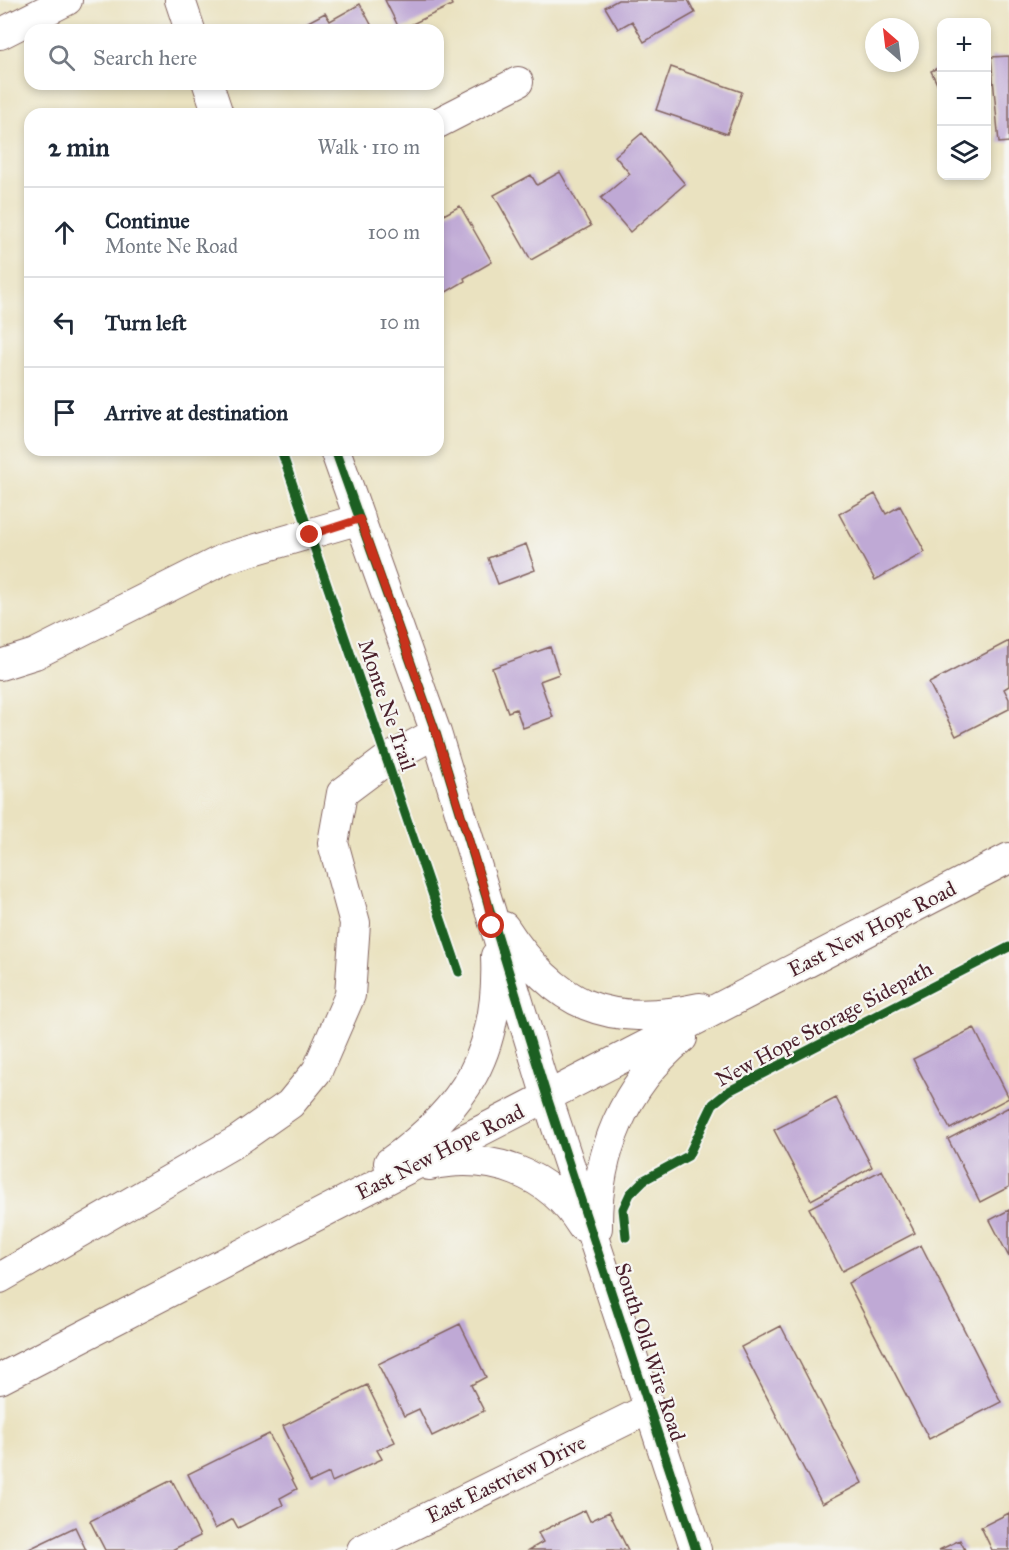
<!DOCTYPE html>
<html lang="en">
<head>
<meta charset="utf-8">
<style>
	body { margin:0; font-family:"IM FELL Great Primer",serif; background:#f2f2f3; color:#1f2937 }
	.controls { position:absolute; right:18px; top:18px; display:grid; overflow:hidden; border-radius:12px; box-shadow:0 3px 9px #0003 }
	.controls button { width:54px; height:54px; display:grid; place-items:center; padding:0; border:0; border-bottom:2px solid #e0e1e3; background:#fff; color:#1f2937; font:30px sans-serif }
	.compass { position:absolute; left:865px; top:18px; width:54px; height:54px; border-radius:50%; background:#fff; box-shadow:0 3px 9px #0003; rotate:332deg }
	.stop { position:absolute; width:18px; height:18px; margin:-14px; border:4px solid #c8321e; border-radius:50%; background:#fff }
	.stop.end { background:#c8321e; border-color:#fff; box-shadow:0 2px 6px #0008 }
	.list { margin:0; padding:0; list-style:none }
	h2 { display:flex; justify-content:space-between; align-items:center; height:78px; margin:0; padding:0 24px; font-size:26px }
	h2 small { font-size:20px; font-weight:400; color:#747a83 }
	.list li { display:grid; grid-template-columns:39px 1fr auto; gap:18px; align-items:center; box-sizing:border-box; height:90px; padding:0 24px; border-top:2px solid #e0e1e3 }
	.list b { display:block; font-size:22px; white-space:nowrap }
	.list p { margin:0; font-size:20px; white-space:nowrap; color:#747a83 }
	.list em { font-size:20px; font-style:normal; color:#747a83 }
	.icon { flex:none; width:33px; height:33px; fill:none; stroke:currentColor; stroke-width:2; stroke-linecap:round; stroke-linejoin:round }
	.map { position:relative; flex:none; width:1009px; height:1550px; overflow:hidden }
	.search { position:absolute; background:#fff; box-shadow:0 3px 9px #0003; left:24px; top:24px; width:420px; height:66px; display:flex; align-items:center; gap:15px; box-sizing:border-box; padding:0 21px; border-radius:18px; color:#747a83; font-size:22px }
	.panel { position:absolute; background:#fff; box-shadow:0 3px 9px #0003; left:24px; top:108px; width:420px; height:348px; border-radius:18px }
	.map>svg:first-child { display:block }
	.building { fill:#bfa9d5 }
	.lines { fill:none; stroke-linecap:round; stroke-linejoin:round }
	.minor-casing { stroke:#82635f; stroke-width:32 }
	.minor { stroke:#fff; stroke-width:30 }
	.cycleway-casing { stroke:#f6f6f2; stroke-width:13 }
	.cycleway { stroke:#1b5e20; stroke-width:9 }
	.route { stroke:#c8321e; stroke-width:8 }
	.labels { text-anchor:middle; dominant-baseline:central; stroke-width:4.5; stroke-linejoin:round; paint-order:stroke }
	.street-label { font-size:21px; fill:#4a1f2b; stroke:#f6f6f2 }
</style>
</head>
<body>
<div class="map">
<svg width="1009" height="1550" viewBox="0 0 1009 1550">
	<rect width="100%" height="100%" fill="#f6f6f2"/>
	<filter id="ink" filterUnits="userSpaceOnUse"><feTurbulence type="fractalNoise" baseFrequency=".0167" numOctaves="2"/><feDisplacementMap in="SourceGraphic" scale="12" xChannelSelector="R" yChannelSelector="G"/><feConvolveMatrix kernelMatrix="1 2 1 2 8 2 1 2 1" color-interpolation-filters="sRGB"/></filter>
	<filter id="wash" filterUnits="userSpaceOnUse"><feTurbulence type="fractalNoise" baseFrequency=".008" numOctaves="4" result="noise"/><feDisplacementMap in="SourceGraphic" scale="24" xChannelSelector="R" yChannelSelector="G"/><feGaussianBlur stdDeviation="1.35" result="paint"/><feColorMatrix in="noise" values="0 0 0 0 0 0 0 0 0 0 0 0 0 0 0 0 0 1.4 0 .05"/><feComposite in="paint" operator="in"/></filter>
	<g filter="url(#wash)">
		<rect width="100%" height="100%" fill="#eae2c0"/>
		<g id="blocks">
			<path class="building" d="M 385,0 L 450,0 L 452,5 L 400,30 Z
				M 618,0 L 688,0 L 695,13 L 644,42 L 632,21 L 618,29 L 605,7 Z
				M 360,4 L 374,30 L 310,30 L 306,23 L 325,13 L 330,21 Z
				M 1009,56 L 1009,142 L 999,143 L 991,57 Z
				M 942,66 L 942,89 L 940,90 L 931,71 Z
				M 671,67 L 742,92 L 727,134 L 656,110 Z
				M 642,133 L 685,184 L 630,232 L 601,198 L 630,174 L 615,156 Z
				M 560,172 L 591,226 L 531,260 L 494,195 L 531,175 L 537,185 Z
				M 460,206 L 492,262 L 464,278 L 465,281 L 443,294 L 438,285 L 438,218 Z
				M 875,494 L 886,514 L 900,506 L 925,552 L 875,580 L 839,514 Z
				M 526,544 L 535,570 L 498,584 L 488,558 Z
				M 1009,641 L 1009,686 L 1004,689 L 1009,699 L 1009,709 L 956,736 L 929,683 Z
				M 550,647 L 559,674 L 540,681 L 553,717 L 523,728 L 516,709 L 508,712 L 492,668 Z
				M 974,1028 L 1009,1098 L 950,1129 L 913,1059 Z
				M 836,1098 L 872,1167 L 811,1200 L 774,1130 Z
				M 1009,1107 L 1009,1187 L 980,1202 L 948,1139 Z
				M 882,1170 L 915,1233 L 842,1271 L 809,1208 Z
				M 1009,1210 L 1009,1257 L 990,1220 Z
				M 921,1245 L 1001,1402 L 929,1439 L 848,1283 Z
				M 460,1324 L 486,1377 L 471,1385 L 484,1411 L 432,1436 L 419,1409 L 404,1416 L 378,1364 Z
				M 781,1326 L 862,1483 L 822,1504 L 741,1347 Z
				M 367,1385 L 395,1442 L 377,1450 L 382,1459 L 332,1482 L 329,1473 L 310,1482 L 283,1426 Z
				M 269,1434 L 297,1489 L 280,1498 L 283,1505 L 238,1528 L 233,1519 L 215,1529 L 188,1474 Z
				M 172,1480 L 200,1536 L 172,1550 L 105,1550 L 90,1521 Z
				M 585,1510 L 590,1521 L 609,1512 L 628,1550 L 529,1550 L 543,1542 L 538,1533 Z
				M 1009,1513 L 1009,1550 L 992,1550 L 981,1527 Z
				M 75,1527 L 86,1550 L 27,1550 Z
				M 960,1540 L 965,1550 L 939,1550 Z"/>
		</g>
	</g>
	<g filter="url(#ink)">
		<use href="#blocks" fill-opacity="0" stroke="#82635f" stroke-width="1.5"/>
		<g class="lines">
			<g class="minor-casing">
				<path id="minor" d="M 180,0 L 190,30
					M 0,34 L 67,0
					M 208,84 L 218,114
					M 438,123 L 518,82
					M 335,450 L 436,733 L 547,1097 L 696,1550
					M 0,665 L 35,654 L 226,558 L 360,519
					M 504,927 C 556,1007 607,1028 700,1008
					M 389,1163 C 466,1107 500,1052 496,956
					M 429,1165 C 490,1152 549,1172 582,1226
					M 597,1228 C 596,1153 624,1086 682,1038
					M 0,1278 L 237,1141 L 290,1104 L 317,1071 L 350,995 L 355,923 L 333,843 L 342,793 L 386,760 L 436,733
					M 0,1379 L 1009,858
					M 362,1550 L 650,1408"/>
			</g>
			<use href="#minor" class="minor"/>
			<g class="cycleway-casing">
				<path id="cycleway" d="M 281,450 L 459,972
					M 335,450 L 436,733 L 547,1097 L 696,1550
					M 626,1237 L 623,1209 L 630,1194 L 644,1180 L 688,1156 L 713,1104 L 729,1091 L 1009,947"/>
			</g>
			<use href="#cycleway" class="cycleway"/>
		</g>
	</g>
	<g class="lines" filter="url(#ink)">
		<path class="route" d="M 310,535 L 360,519 L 436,733 L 487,899 L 492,926"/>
	</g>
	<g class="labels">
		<g class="street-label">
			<text transform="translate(387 705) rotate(71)">Monte Ne Trail</text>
			<text transform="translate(872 929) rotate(-27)">East New Hope Road</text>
			<text transform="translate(824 1024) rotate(-28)">New Hope Storage Sidepath</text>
			<text transform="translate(440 1152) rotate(-27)">East New Hope Road</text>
			<text transform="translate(650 1352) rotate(72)">South Old Wire Road</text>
			<text transform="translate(506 1479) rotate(-26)">East Eastview Drive</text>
		</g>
	</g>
</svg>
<div class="controls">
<button>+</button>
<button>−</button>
<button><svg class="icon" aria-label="layers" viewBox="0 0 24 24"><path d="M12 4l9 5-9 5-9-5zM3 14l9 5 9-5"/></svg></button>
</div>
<svg class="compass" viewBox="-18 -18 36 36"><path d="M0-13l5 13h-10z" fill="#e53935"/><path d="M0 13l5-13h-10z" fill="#747a83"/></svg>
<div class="stop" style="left:492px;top:926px"></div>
<div class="stop end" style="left:310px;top:535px"></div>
<div class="search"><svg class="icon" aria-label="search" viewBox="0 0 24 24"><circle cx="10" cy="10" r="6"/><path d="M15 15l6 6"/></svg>Search here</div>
<section class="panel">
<h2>2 min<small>Walk · 110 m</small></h2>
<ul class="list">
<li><svg class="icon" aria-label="ahead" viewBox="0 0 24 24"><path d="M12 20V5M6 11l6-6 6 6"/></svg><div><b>Continue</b><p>Monte Ne Road</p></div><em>100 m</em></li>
<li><svg class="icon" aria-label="left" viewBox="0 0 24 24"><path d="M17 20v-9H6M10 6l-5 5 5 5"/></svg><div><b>Turn left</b></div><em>10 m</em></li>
<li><svg class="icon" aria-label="arrive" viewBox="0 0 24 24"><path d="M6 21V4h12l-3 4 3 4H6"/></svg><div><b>Arrive at destination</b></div></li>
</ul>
</section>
</div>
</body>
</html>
